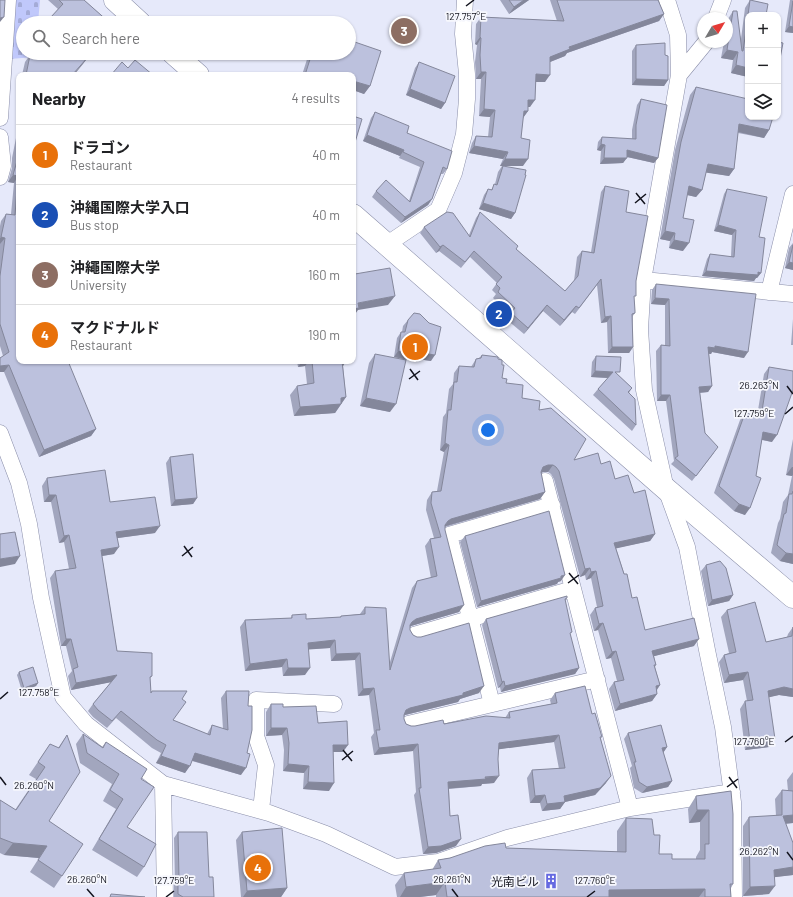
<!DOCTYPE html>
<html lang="en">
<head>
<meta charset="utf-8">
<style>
	body { margin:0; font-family:Barlow,"Noto Sans JP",sans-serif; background:#f6f6f6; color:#202124 }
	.controls { position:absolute; right:12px; top:12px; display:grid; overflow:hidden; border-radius:8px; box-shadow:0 1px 3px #0004 }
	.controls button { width:36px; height:36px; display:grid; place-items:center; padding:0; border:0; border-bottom:1px solid #e0e0e0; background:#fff; color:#202124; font:20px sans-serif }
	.compass { position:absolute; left:697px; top:12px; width:36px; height:36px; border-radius:50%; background:#fff; box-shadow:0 1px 3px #0004; rotate:52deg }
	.you { position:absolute; left:488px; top:430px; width:14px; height:14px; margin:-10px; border:3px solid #fff; border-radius:50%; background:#1a73e8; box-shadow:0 0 0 6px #1a73e833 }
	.badge { display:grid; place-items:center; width:26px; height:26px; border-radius:50%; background:#ea580c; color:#fff; font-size:13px; font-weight:700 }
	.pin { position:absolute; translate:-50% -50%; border:2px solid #fff; box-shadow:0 1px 4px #0006 }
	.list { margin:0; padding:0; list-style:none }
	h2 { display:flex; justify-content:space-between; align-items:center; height:52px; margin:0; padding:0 16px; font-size:17px }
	h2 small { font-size:13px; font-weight:400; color:#757577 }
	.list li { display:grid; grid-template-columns:26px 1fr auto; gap:12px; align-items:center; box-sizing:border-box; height:60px; padding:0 16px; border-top:1px solid #e0e0e0 }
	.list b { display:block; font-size:15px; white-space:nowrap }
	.list p { margin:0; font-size:13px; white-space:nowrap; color:#757577 }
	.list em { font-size:13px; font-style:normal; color:#757577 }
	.icon { flex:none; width:22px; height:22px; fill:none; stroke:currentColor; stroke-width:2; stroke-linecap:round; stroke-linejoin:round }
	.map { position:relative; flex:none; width:793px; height:897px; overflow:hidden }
	.search { position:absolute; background:#fff; box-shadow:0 1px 3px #0004; left:16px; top:16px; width:340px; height:44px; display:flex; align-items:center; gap:10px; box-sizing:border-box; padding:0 14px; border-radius:22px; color:#757577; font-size:15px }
	.panel { position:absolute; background:#fff; box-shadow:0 1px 3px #0004; left:16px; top:72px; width:340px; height:292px; border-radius:8px }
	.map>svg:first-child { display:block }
	.cemetery { fill:url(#cemetery-stones) }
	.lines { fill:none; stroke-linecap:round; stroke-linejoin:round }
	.street-casing { stroke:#898da8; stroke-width:17 }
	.secondary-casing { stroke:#898da8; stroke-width:23 }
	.street { stroke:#fff; stroke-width:16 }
	.secondary { stroke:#fff; stroke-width:22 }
	.wall { fill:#a2a6be }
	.shaded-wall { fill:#84879b }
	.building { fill:#bcc1dd; stroke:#84879b }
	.ticks { fill:none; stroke:#13141e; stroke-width:1.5 }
	.labels { text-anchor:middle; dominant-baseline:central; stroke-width:3.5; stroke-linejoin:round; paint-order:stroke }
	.poi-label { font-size:12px; fill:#13141e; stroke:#f6f7fd; text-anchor:end }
	.ticks-label { font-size:10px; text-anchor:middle; fill:#13141e; stroke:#f6f7fd; stroke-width:3.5; stroke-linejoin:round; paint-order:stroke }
</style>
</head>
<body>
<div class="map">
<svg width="793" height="897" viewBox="0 0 793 897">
	<defs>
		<pattern id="cemetery-stones" width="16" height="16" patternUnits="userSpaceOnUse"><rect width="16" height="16" fill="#c0c8fb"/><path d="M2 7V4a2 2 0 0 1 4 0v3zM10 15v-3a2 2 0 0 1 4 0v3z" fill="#a4abd7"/></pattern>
	</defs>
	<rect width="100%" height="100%" fill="#e6e9fa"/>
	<path class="cemetery" d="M 13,0 L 40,0 L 38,23 L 23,23 L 23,53 L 34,53 L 34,57 L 10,59 Z"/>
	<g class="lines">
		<g class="street-casing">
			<path id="street" d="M 667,0 L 678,35 L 679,75 L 643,280 L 640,329 L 644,390 L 666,489 L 687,547 L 707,650 L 723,727 L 733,802 L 734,897
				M 716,18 L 723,0
				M 679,75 L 706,42
				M 0,118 L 8,0
				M 0,137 L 3,166 L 0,177
				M 386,245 L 438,210 L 454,173 L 464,134 L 467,99 L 467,74 L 463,34 L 465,0
				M 643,280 L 793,294
				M 769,292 L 793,194
				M 0,433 L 19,483 L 29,524 L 41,598 L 63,697 L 86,724 L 163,784 L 269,813 L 326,834 L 395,867 L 438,862 L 507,838 L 630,808 L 732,792
				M 545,481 L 630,808
				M 414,635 L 573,589
				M 492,704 L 449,535 L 552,505
				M 408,724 L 597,679
				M 163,784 L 165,897
				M 261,810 L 266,765 L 256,736 L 256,700 L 334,704"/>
		</g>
		<g class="secondary-casing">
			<path id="secondary" d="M 115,0 L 140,23
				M 173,53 L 198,75
				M 353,215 L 666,489 L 793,597"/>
		</g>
		<use href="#street" class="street"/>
		<use href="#secondary" class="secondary"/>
	</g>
	<path class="wall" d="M 48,0 L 84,0 L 110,23 L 47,23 L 58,9 Z
		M 500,0 L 529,0 L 509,14 Z
		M 550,0 L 658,0 L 664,14 L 659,21 L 567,53 L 565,56 L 550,62 L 545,82 L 536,82 L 530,107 L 528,107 L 528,111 L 523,118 L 521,138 L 523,166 L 504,166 L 515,213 L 511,219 L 479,209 L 484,195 L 488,189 L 491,190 L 495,184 L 498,172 L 502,166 L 500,166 L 503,159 L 469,153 L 472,143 L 476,136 L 488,137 L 490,117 L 479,116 L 481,79 L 476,79 L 475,62 L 477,45 L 475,44 L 476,24 L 481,17 L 557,21 Z
		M 750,0 L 766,15 L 748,15 L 748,77 L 731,73 L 733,60 L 721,58 L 724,42 L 727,42 L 727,24 L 728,19 L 733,11 L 741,39 L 745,8 Z
		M 790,0 L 793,0 L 793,33 L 785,32 Z
		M 636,45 L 665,55 L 668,80 L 664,86 L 632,85 L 632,51 Z
		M 38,53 L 63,53 L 78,55 L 76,53 L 92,53 L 74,74 L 81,75 L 22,75 L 25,62 L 30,55 L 36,56 Z
		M 309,53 L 349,53 L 370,86 L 364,94 L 353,90 L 353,75 L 302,75 Z
		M 419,62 L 445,103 L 441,109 L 406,95 L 415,68 Z
		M 696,87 L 769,130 L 764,138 L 738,133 L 734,169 L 729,176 L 706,172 L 702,190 L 696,197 L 687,195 L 683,218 L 683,251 L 669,248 L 670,241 L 660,239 L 675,150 L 690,95 Z
		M 641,99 L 658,158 L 654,163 L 627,157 L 623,163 L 600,164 L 601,151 L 597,150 L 598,142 L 602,137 L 632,139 L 632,130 L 637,105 Z
		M 375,112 L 407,133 L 447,169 L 443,174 L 441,174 L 432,199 L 428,205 L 401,223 L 372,197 L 376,191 L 409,201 L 420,167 L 399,158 L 400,156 L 363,141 L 371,118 Z
		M 19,123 L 19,361 L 96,429 L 91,436 L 39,457 L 4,372 L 0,372 L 0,358 L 3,356 L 0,346 L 0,226 L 1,221 L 6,214 L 11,214 L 14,183 L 8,182 L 12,168 L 12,158 Z
		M 605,186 L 626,212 L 636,281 L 634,299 L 635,313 L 632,317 L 633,347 L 629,353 L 608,353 L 607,322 L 601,323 L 597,285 L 575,314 L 572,312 L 560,326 L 543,311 L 524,334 L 506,319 L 510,314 L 493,298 L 496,294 L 492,290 L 497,283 L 470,257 L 461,268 L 439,251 L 436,253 L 420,233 L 424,227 L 469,235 L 476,218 L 480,212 L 516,249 L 565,291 L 574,281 L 577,257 L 582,251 L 591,252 L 601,192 Z
		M 727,189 L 759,237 L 761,273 L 757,278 L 756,278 L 754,281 L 702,276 L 707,259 L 710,254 L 731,257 L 732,235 L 714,231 L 724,194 Z
		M 793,243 L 793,270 L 785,268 L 789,248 Z
		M 656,284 L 744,358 L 712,352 L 711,354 L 709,354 L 712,386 L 708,392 L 700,393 L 705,433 L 714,453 L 692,481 L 671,464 L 674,461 L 666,401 L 657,401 L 656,351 L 661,345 L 665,345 L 665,305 L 651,304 L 652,290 Z
		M 793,319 L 793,345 L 791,345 Z
		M 408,320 L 431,361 L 418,359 L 417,362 L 394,357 L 397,338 L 401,332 L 402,332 L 403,326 Z
		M 375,354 L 390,412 L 360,406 L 369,363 Z
		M 482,355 L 498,359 L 502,365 L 502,378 L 506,383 L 522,398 L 539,410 L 574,460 L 601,464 L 615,479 L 634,493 L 655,534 L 650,541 L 616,548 L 632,598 L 645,630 L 694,646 L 654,656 L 656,665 L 655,667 L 660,685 L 657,690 L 657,694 L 652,701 L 615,711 L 609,689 L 614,682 L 617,681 L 611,658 L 606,659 L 598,630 L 594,631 L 590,615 L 595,608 L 597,607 L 591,578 L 586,580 L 585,575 L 580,577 L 554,479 L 551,474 L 548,472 L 543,472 L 541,473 L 545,492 L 540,499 L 445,527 L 445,530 L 459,612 L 411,626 L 410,627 L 410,630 L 413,635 L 479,693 L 460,699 L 458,702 L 405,715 L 404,716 L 404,719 L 406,724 L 411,726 L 415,726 L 505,718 L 509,712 L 551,704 L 550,700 L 555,693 L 592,714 L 601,739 L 606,783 L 595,795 L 565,802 L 560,809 L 542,811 L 540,803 L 530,803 L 527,778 L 532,770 L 559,769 L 554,742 L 499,749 L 494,783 L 482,784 L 481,786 L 449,789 L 450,816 L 456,846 L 436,853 L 423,854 L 414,795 L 416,792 L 413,751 L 374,755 L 371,737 L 374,733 L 369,695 L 358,696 L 355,660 L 331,661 L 330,648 L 308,649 L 305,675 L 283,676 L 282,667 L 245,671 L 240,627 L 245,620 L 291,618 L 292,615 L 306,619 L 340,617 L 341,616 L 360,614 L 365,607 L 390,662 L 412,588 L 417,581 L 431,578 L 425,546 L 430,539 L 434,538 L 426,510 L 427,500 L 432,492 L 437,491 L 444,452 L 440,450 L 443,417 L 446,413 L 449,389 L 453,384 L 454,373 L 459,366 L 471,367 L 476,359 L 479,358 Z
		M 596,356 L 618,375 L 632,388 L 629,393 L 636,425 L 632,431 L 593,395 L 598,389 L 608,378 L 591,377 L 592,362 Z
		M 297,361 L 346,361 L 343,366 L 346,397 L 335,413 L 294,416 L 290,395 L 297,386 L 307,384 L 305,366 L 298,367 Z
		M 769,367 L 772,442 L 762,440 L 745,515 L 734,511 L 714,493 L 740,420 L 745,413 L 757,416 L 764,374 Z
		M 793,439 L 793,564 L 780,561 L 771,553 L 778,523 L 780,519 L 783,502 L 788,495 L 792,476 L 786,475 Z
		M 170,457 L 197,498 L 193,504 L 171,506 L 166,463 Z
		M 47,478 L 110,502 L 155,533 L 117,538 L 114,554 L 102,556 L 117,651 L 152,676 L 150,678 L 151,693 L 182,699 L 173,720 L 207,734 L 212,725 L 223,729 L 221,698 L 226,691 L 241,775 L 192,761 L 185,773 L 156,763 L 161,753 L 152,748 L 116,718 L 107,728 L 93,717 L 88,711 L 93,704 L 111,682 L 71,690 L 68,676 L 72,671 L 66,646 L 61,646 L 50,578 L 55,571 L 69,569 L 64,542 L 59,543 L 51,502 L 44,502 L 42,486 Z
		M 465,536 L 561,581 L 558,582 L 557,584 L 477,607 L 460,542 Z
		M 706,565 L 733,595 L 729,601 L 708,606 L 701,571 Z
		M 567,598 L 565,601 L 570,635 L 579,668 L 575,674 L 501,692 L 500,687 L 498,688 L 482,625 L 486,619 Z
		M 727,610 L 766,642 L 787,637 L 788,634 L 793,627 L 793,697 L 779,695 L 768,697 L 769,747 L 745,750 L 740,709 L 745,701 L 747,701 L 743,680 L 724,683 L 719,662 L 724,655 L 729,653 L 721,617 Z
		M 19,672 L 38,683 L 36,686 L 22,691 L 17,675 Z
		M 271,704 L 283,707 L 318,723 L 343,752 L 333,752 L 329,791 L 303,789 L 304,773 L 283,771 L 284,750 L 282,735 L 266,736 L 266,712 Z
		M 628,733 L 667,747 L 663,753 L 672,781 L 668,787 L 642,793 L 634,788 L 630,768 L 632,766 L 624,739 Z
		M 83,734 L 102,747 L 106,742 L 141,779 L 127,827 L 144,867 L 137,877 L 92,850 L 116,809 L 103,801 L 112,784 L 80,763 L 76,744 Z
		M 67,735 L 49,821 L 62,876 L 54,888 L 30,872 L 39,858 L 4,855 L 0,853 L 0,800 L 15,810 L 36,779 L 29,775 L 42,756 L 50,744 L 58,748 Z
		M 793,772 L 793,823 L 786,824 L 793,875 L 774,877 L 769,894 L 743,896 L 743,826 L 749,817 L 776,816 L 775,799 L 782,790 L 788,791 L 787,780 Z
		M 731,791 L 733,884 L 731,888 L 731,897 L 436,897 L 436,895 L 420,897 L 397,897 L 395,885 L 404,873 L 432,870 L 438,860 L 506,848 L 617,852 L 617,831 L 626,818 L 654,835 L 659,854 L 672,859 L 696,859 L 696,857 L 700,850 L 700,822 L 689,823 L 688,809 L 696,796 Z
		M 178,832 L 209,877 L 214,897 L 174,897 L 174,884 L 175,883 L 174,838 Z
		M 242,832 L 287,888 L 281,897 L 241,897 L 236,840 Z"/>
	<path class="shaded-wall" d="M 524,0 L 529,0 L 509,14 L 514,7 Z
		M 664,14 L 659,21 L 567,53 L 565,56 L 545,64 L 550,57 L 569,47 Z
		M 4,17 L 0,22 L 0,18 Z
		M 789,26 L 793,27 L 793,33 L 785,32 Z
		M 480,37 L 481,38 L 477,45 L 475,44 Z
		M 727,50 L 738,52 L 733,60 L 721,58 Z
		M 88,57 L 83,64 L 74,75 L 73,75 Z
		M 736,65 L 748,68 L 748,77 L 731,73 Z
		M 481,72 L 486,72 L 481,79 L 476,79 Z
		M 536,74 L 550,75 L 545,82 L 531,82 Z
		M 636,79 L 668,80 L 664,86 L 632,85 Z
		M 353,81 L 370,86 L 364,94 L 353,90 Z
		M 410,89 L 445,103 L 441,109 L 406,95 Z
		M 528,100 L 535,100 L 530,107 L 523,107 Z
		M 484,109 L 495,110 L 490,117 L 479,116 Z
		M 524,111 L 528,111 L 523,118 Z
		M 739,124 L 769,130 L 764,138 L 734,131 Z
		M 367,135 L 404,150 L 400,156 L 363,141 Z
		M 601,144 L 605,145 L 601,151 L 597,150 Z
		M 474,146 L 508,152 L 503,159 L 469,153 Z
		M 627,150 L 658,158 L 654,163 L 623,156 Z
		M 604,158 L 627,158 L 623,163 L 600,164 Z
		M 505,159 L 528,159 L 523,166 L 500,166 Z
		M 708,164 L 734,169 L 729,176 L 702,172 Z
		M 13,175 L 18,176 L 14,183 L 8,182 Z
		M 689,186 L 702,190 L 696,197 L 683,194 Z
		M 432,199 L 428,205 L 401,223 L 405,217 Z
		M 483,203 L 515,213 L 511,219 L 479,209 Z
		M 718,225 L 736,230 L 732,235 L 714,231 Z
		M 665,231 L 675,233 L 670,241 L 660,239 Z
		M 1,237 L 5,238 L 0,244 L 0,238 Z
		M 674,240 L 689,243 L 683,251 L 669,248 Z
		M 443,245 L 439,251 L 436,253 L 440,247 Z
		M 789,262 L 793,263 L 793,270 L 785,268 Z
		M 706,271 L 758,272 L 761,273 L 757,278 L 756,278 L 754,281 L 702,276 Z
		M 395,296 L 388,305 L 358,310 L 353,317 L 353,309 L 358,303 Z
		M 655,298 L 669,299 L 665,305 L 651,304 Z
		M 547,305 L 543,311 L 524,334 L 528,328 Z
		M 576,306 L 572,312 L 560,326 L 564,320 Z
		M 611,316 L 607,322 L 601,323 L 605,317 Z
		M 715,346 L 748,352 L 744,358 L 712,352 L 711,354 L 704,353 L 708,347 Z
		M 612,347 L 633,347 L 629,353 L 608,353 Z
		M 398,351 L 422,353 L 435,355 L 431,361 L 418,359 L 417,362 L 394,357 Z
		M 302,361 L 309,361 L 305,366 L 298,367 Z
		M 340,361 L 346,361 L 343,366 Z
		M 9,365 L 4,372 L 0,372 L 0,366 Z
		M 595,371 L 613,372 L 609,378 L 591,377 Z
		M 712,386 L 708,392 L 695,393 L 699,387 Z
		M 661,395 L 670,395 L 666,401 L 657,401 Z
		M 346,397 L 335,413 L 294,416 L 300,407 Z
		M 366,398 L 396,404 L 390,412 L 360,406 Z
		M 96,429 L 91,436 L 39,457 L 44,450 Z
		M 763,432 L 777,435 L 772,442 L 758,439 Z
		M 445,443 L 449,445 L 444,452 L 440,450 Z
		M 548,465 L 553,465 L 548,472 L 543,472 L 538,475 L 543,467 Z
		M 792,467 L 793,467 L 793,475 L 792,476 L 786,475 Z
		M 545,492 L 540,499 L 446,526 L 443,528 L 448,521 L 451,519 Z
		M 49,495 L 56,495 L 51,502 L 44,502 Z
		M 197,498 L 193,504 L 171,506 L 175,500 Z
		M 739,504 L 750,508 L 745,515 L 734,511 Z
		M 160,526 L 155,533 L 111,539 L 116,532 Z
		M 655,534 L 650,541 L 609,550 L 614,543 Z
		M 69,535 L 64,542 L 59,543 L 64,536 Z
		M 119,547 L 114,554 L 96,557 L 101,550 Z
		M 786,553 L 793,554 L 793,564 L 780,561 Z
		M 20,556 L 15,564 L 0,567 L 0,559 Z
		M 590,568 L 585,575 L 580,577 L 585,569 Z
		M 596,571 L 591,578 L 586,580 L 591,572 Z
		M 565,575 L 561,581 L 558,582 L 557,584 L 477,607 L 481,601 Z
		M 733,595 L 729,601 L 708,606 L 712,600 Z
		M 464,605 L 459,612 L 411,626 L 407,629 L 412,622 L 416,619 Z
		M 603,623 L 598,630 L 594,631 L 599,624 Z
		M 66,639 L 71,639 L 66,646 L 61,646 Z
		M 699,639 L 694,646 L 647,658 L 652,651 Z
		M 335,640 L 330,648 L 302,650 L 308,643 Z
		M 616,651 L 611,658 L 606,659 L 612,652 Z
		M 360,653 L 355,660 L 331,661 L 336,654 Z
		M 287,659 L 282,667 L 245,671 L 250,664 Z
		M 288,668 L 310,668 L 305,675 L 283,676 Z
		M 579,668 L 575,674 L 501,692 L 505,686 Z
		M 748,672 L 743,680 L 724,683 L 729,675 Z
		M 117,675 L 112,682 L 71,690 L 76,683 Z
		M 504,681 L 500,687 L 498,688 L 502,682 Z
		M 38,683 L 36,686 L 22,691 L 24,688 Z
		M 660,685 L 655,692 L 656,686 Z
		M 484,686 L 479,693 L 460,699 L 458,702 L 405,715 L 401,717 L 406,710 L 410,708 Z
		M 784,687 L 793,689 L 793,697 L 779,695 L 762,699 L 768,691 Z
		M 374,688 L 369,695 L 358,696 L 363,689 Z
		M 657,694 L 652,701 L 615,711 L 620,704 Z
		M 271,728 L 287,728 L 282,735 L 266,736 Z
		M 559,735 L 554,742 L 494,750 L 499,743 Z
		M 775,739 L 769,747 L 745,750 L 750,742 Z
		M 418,744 L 413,751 L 374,755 L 379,748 Z
		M 333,745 L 348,745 L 343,752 L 328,752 Z
		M 667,747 L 663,753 L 662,748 Z
		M 195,753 L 246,768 L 241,775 L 190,760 Z
		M 161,756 L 190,766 L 185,773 L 156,763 Z
		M 288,764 L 309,766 L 304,773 L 283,771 Z
		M 499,776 L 494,783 L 482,784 L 481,786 L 443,789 L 448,782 Z
		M 611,776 L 606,783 L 595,795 L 565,802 L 560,809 L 542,811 L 547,804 Z
		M 672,781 L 668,787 L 642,793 L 647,787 Z
		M 308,782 L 334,783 L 329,791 L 303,789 Z
		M 545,795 L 540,803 L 530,803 L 535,796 Z
		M 697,810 L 709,810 L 700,822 L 689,823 Z
		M 793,815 L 793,823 L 777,824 L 783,816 Z
		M 461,839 L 456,846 L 436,853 L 423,854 L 428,847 Z
		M 13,843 L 47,846 L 39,858 L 4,855 Z
		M 793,867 L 793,875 L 768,878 L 774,870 Z
		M 445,882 L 436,895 L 420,897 L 400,897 L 406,887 Z
		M 775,886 L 769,894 L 743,896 L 750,887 Z
		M 287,888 L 281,897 L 243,897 L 247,891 Z
		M 705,889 L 699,897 L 604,897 L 609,890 Z"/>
	<path class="building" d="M 0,0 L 5,0 L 4,17 L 0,18 Z
		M 59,0 L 84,0 L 110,23 L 55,23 L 50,18 L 63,4 Z
		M 509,0 L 524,0 L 514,7 Z
		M 557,0 L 658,0 L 664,14 L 569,47 L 570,49 L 550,57 L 550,75 L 536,74 L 535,100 L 528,100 L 528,111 L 524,111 L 521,138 L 530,140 L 528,159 L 505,159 L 508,152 L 474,146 L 476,136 L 492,137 L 495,110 L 484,109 L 486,72 L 481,72 L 480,55 L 481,38 L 480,37 L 481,17 L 564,21 Z
		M 750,0 L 768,4 L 766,15 L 748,15 Z
		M 793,1 L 793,27 L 789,26 Z
		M 733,11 L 737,11 L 742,51 L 743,51 L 748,17 L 748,68 L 736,65 L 738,52 L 727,50 Z
		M 349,40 L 381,51 L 370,86 L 353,81 L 353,75 L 305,75 L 312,53 L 349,53 Z
		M 778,42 L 783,43 L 778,69 Z
		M 665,43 L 665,55 L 668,56 L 668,80 L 636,79 L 636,45 Z
		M 38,53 L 42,54 L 42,53 L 63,53 L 88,57 L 73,74 L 81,75 L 26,75 L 30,55 L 37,56 Z
		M 86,53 L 91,53 L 89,56 Z
		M 135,60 L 153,75 L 111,75 L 122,62 L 128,68 Z
		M 419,62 L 455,76 L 445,103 L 410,89 Z
		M 696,87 L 748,99 L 748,117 L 773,117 L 769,130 L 739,124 L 734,169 L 708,164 L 702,190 L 689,186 L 683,218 L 694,220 L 689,243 L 674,240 L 675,233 L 665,231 L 681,142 Z
		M 641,99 L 667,105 L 658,158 L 627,150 L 627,158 L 604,158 L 605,145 L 601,144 L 602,137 L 636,139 L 636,125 Z
		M 375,112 L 409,126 L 407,133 L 452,151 L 447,169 L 443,167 L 432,199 L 405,217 L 376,191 L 386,180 L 410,202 L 424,162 L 403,152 L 404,150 L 367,135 Z
		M 353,116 L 362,119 L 353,149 Z
		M 19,140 L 19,361 L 68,361 L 96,429 L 44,450 L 9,365 L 0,366 L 0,358 L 9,352 L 0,324 L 0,276 L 5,238 L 1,237 L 6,214 L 15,215 L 18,176 L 13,175 L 17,161 L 17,151 Z
		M 503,166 L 526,170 L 525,175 L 526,175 L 515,213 L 483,203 L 488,189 L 492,190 L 494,184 L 497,185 Z
		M 605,186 L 629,191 L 626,212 L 648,216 L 636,281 L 636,296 L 634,296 L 635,311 L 635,313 L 632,314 L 633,347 L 612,347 L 611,316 L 605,317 L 601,279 L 579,308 L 576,306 L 564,320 L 547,305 L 528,328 L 511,313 L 515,308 L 498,292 L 500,288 L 496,284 L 502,277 L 474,251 L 465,262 L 443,245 L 440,247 L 424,227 L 447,212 L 453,213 L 470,237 L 480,212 L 518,246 L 516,249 L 565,291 L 578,276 L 582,251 L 594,253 Z
		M 727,189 L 767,197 L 759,237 L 765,238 L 761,273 L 758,272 L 758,275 L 706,271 L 710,254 L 734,257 L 736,230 L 718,225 Z
		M 793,245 L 793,263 L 789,262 Z
		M 353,267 L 354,267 L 355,274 L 390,268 L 395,296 L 358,303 L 359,308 L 353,309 Z
		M 656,284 L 756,294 L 748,352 L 715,346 L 715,348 L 708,347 L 712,386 L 699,387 L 705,433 L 718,447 L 696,476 L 675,458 L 678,456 L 670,395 L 661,395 L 661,345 L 670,346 L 669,299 L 655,298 Z
		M 414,313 L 420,314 L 429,323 L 441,327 L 435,355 L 422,353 L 421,356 L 398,351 L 401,332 L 405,332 L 408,320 Z
		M 375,354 L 406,360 L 396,404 L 366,398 Z
		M 482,355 L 498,357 L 498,359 L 502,360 L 502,365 L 504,365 L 502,378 L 507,379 L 506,383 L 523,385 L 522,398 L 540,401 L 539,410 L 551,408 L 586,439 L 574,460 L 598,453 L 601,464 L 610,461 L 615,479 L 628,475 L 634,493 L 645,490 L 655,534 L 614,543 L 624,574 L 627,574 L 632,598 L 637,597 L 645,630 L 694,618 L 699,639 L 652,651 L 656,665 L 654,665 L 660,685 L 656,686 L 657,694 L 620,704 L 614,682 L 624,680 L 616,651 L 612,652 L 603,623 L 599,624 L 595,608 L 603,606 L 596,571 L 591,572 L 590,568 L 585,569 L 559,471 L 556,467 L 553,465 L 548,465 L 543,467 L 541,472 L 545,492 L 451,519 L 448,521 L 445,525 L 445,530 L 464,605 L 416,619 L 412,622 L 410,625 L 410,630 L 413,635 L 417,637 L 421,637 L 469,623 L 484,686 L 463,693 L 463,695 L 410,708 L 406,710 L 404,715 L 404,719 L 406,724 L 411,726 L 415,726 L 443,720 L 444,724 L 486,716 L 510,718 L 509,712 L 557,703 L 555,693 L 585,686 L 592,714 L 595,713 L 602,737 L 600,737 L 611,776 L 600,788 L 564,796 L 565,802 L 547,804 L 545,795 L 535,796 L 532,770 L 565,768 L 559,735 L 499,743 L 498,759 L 499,776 L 485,777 L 486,779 L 448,782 L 450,816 L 458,815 L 461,839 L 441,846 L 428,847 L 419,788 L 421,788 L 418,744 L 379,748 L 376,730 L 380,730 L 374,688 L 363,689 L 360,653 L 336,654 L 335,640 L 308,643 L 310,668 L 288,668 L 287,659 L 250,664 L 245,620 L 292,618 L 292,615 L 306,614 L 306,619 L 341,617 L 341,616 L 365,614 L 365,607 L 386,608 L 390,670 L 417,581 L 437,576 L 430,539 L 441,537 L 431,503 L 432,492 L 441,491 L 449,445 L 445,443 L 448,410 L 451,410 L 454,382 L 457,382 L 459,366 L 474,367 L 476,359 L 481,358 Z
		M 596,356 L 621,357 L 620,372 L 615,372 L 632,388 L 628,392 L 635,399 L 636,425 L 598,389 L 613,372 L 595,371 Z
		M 312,361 L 342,361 L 346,397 L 341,398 L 341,404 L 300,407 L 297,386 L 314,383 Z
		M 769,367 L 793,371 L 793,390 L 777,435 L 763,432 L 756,476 L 761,478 L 750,508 L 739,504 L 719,486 L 745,413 L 761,417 Z
		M 193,454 L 197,498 L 175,500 L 170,457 Z
		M 105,470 L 110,502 L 155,497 L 160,526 L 116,532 L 119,547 L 101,550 L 117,651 L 152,653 L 152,676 L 150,677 L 151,693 L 152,691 L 187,691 L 182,699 L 186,702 L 173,720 L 210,735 L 212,725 L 228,730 L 226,691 L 249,691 L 248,706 L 252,706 L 252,730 L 247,753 L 250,754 L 246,768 L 195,753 L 190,766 L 161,756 L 166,745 L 157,740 L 121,711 L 112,721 L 98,710 L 93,704 L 117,675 L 76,683 L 73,669 L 78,667 L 71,639 L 66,639 L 55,571 L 76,568 L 69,535 L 64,536 L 56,495 L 49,495 L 47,478 Z
		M 793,491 L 793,554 L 786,553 L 777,545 L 784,514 L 786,513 L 789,494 L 792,494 Z
		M 549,511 L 565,575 L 561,576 L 561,578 L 481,601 L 465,536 Z
		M 15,532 L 20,556 L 0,559 L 0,534 Z
		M 720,561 L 726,568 L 733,595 L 712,600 L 706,565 Z
		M 567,596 L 567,598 L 565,599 L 572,632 L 570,633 L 579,668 L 505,686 L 504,681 L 502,682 L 486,619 Z
		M 755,602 L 766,642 L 792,636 L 793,627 L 793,689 L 784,687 L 768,691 L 775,739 L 750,742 L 745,701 L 753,700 L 748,672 L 729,675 L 724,655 L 736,652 L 727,610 Z
		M 33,667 L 38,683 L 24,688 L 19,672 Z
		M 271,704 L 283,704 L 283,707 L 316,706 L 318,723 L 347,721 L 348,745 L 333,745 L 334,783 L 308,782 L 309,766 L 288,764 L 289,743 L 287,728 L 271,728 Z
		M 661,725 L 667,747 L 662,748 L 672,781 L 647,787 L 639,782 L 634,762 L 636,762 L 628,733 Z
		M 83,734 L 103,748 L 106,742 L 147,769 L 141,779 L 154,787 L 127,827 L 156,844 L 144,867 L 99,839 L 123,799 L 110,790 L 119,774 L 87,753 Z
		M 67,735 L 80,772 L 49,821 L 83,844 L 62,876 L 38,860 L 47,846 L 13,843 L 0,838 L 0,800 L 16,810 L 45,767 L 38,762 L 50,744 L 59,748 Z
		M 782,790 L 793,791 L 793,815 L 783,816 L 793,843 L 793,867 L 774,870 L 775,886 L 750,887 L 749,817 L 782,815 Z
		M 731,791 L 733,814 L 733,884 L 730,884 L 731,897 L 705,897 L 705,889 L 609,890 L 609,897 L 447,897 L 445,882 L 406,887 L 404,873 L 441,868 L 438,860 L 450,858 L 485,846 L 505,843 L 506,848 L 626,852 L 626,818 L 652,819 L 654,835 L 660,835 L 659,854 L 672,854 L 672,859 L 705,859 L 705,844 L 709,844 L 709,810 L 697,810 L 696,796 Z
		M 282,828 L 287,888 L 247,891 L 242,832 Z
		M 178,832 L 207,832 L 209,877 L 213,877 L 214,897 L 183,897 L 178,894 L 178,878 L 179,878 Z
		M 111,894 L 145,897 L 110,897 Z"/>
	<path class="ticks" d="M 466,6 L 474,0M 636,193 L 645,204M 635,203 L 646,194M 410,369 L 418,380M 409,379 L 420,371M 787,386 L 793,394M 785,414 L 793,407M 184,546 L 192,557M 182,556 L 193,547M 569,573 L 578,584M 568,583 L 579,575M 0,699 L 8,692M 785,742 L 793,736M 343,750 L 352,761M 342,760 L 353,751M 0,777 L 6,785M 729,777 L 737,788M 727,787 L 738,779M 787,852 L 793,860M 87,889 L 94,897M 452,889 L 458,897M 166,897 L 174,891M 587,897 L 595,891"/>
	<defs>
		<g id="building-bare" transform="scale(1.2)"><path d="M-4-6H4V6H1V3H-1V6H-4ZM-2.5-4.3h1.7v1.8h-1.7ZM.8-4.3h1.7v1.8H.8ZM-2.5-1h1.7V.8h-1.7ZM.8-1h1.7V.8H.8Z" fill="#6468e1" stroke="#f6f7fd" stroke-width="2.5" paint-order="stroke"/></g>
	</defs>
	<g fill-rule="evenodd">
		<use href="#building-bare" x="551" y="881"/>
	</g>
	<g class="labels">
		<g class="poi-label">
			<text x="539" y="881">光南ビル</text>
		</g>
	</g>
	<g class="ticks-label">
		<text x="466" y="20">127.757°E</text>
		<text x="759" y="389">26.263°N</text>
		<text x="754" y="417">127.759°E</text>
		<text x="39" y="696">127.758°E</text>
		<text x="754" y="745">127.760°E</text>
		<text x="34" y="789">26.260°N</text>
		<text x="759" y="855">26.262°N</text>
		<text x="87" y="883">26.260°N</text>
		<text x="452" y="883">26.261°N</text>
		<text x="174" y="884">127.759°E</text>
		<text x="595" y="884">127.760°E</text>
	</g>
</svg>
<div class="controls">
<button>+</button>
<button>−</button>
<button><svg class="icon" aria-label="layers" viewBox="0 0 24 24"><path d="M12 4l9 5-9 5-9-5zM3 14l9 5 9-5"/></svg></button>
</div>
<svg class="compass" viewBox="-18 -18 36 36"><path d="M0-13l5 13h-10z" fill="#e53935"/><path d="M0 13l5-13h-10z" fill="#757577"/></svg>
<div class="you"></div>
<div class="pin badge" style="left:415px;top:347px;background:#e8710a">1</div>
<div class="pin badge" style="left:499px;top:314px;background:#1a4fb4">2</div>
<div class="pin badge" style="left:404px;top:31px;background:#8d6e63">3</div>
<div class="pin badge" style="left:258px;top:868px;background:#e8710a">4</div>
<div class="search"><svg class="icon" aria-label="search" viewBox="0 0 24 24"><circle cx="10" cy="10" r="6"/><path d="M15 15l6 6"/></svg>Search here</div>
<section class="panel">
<h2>Nearby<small>4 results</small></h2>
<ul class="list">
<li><span class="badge" style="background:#e8710a">1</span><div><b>ドラゴン</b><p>Restaurant</p></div><em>40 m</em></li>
<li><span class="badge" style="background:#1a4fb4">2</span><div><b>沖縄国際大学入口</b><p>Bus stop</p></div><em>40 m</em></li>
<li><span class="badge" style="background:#8d6e63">3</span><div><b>沖繩国際大学</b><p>University</p></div><em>160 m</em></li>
<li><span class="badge" style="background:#e8710a">4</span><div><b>マクドナルド</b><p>Restaurant</p></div><em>190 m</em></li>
</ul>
</section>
</div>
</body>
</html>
